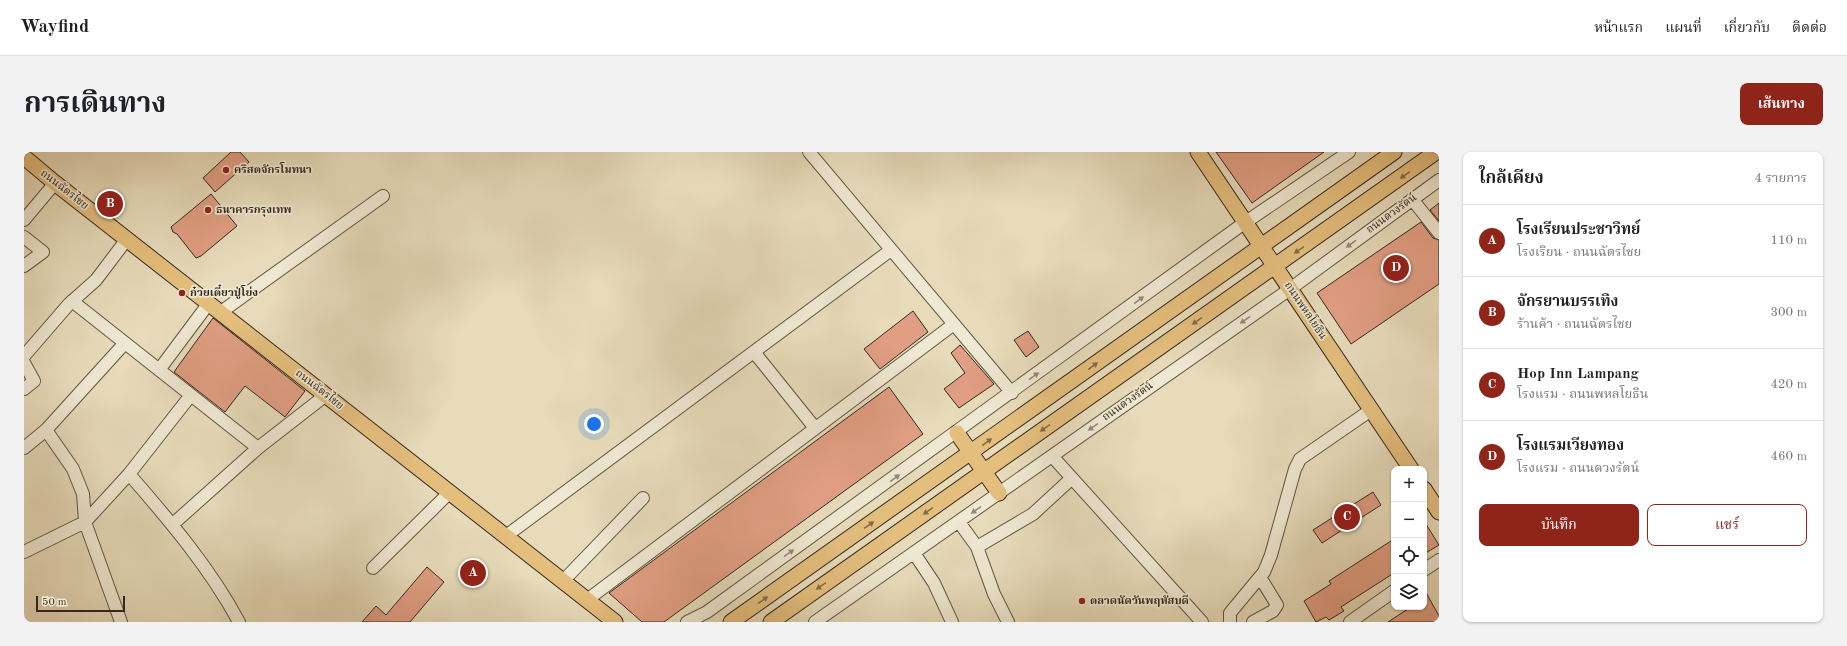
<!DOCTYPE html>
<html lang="th">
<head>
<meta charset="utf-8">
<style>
	body { margin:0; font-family:"Old Standard TT","Noto Serif Thai",serif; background:#f2f2f2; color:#202124 }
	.controls { position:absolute; right:12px; bottom:12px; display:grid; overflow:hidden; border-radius:8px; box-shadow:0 1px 3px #0004 }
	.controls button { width:36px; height:36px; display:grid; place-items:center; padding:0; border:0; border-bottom:1px solid #e0e0e0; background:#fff; color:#202124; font:20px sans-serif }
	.scale { position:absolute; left:12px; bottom:10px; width:89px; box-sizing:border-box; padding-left:4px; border:2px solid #35291e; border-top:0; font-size:11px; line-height:14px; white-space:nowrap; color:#35291e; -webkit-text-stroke:3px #efe8d2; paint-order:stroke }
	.you { position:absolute; left:570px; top:272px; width:14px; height:14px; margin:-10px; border:3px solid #fff; border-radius:50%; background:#1a73e8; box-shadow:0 0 0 6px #1a73e833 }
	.badge { display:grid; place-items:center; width:26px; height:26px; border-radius:50%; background:#8f2418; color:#fff; font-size:13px; font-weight:700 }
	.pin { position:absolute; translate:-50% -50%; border:2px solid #fff; box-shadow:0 1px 4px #0006 }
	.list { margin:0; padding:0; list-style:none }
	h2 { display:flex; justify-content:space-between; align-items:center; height:52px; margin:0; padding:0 16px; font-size:17px }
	h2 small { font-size:13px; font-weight:400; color:#757577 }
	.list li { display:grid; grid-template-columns:26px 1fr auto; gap:12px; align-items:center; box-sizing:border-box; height:72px; padding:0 16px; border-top:1px solid #e0e0e0 }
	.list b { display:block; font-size:15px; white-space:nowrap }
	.list p { margin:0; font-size:13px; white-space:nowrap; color:#757577 }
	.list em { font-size:13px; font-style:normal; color:#757577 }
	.actions { display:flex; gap:8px; padding:12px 16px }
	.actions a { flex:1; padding:9px 0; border:1px solid #8f2418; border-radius:8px; text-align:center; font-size:14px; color:#8f2418 }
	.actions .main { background:#8f2418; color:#fff }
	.icon { flex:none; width:22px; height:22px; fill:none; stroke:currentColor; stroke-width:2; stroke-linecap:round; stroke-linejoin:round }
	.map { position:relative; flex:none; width:1415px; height:470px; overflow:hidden; border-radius:8px }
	header { display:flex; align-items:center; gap:24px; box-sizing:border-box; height:56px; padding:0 20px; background:#fff; border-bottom:1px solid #e0e0e0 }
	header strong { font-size:19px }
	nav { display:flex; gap:22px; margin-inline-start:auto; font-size:14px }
	.intro { display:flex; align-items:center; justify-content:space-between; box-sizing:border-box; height:96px; padding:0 24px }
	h1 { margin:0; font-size:28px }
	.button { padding:10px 18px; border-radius:8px; background:#8f2418; color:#fff; font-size:14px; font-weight:700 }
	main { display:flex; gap:24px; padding:0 24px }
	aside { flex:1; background:#fff; border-radius:8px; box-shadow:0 1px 3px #0004 }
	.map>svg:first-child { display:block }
	.building { fill:#e09e82; stroke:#35291e }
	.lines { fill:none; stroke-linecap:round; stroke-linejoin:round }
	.minor-casing { stroke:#625645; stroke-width:14 }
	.major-casing { stroke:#35291e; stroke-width:17 }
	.minor { stroke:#efe8d2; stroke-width:12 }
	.major { stroke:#e4be7d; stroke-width:15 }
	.oneway { fill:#846c49 }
	.oneway2 { fill:#928878 }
	.poi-dot { fill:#8f2418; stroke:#efe8d2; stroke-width:1.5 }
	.labels { text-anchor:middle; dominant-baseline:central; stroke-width:3.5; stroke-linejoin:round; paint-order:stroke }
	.poi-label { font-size:11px; font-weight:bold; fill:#35291e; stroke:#efe8d2; text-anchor:start }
	.street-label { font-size:11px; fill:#35291e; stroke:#efe8d2 }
</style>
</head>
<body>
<header>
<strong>Wayfind</strong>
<nav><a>หน้าแรก</a><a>แผนที่</a><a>เกี่ยวกับ</a><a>ติดต่อ</a></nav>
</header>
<div class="intro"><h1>การเดินทาง</h1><a class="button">เส้นทาง</a></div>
<main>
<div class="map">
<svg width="1415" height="470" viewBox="0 0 1415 470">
	<rect width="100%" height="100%" fill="#e7dbba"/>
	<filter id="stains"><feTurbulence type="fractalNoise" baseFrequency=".005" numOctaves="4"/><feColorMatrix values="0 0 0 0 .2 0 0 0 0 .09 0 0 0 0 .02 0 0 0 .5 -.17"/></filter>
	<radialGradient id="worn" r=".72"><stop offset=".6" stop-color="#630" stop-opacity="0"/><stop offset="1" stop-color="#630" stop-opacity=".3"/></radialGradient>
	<path class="building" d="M 207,0 L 216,0 L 225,10 L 191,40 L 179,26 Z
		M 1192,0 L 1300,0 L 1228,51 Z
		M 187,42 L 213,74 L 177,104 L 172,106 L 153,82 L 149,80 L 147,75 Z
		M 1415,51 L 1415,69 L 1406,58 Z
		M 1397,70 L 1409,86 L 1415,88 L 1415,132 L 1327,192 L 1293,141 Z
		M 889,159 L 904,180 L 856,217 L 840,197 Z
		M 189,166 L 281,239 L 261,265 L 221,234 L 201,260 L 150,220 Z
		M 1004,179 L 1015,195 L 1002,205 L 990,188 Z
		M 936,193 L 970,232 L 935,256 L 920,237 L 941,221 L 927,201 Z
		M 865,235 L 899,282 L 859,311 L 640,470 L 618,470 L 585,441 Z
		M 1349,340 L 1357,353 L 1298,391 L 1289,378 Z
		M 1400,369 L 1415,393 L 1400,402 Z
		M 1370,387 L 1370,421 L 1317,455 L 1320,459 L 1305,468 L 1302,465 L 1292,470 L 1280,449 L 1307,432 L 1305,429 Z
		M 403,415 L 420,430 L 386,470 L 338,470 L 352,454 L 362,463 Z
		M 1400,437 L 1415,464 L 1415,470 L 1364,470 L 1387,455 L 1400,455 Z"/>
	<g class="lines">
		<g class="minor-casing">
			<path id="minor" d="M 785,0 L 988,241
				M 1388,47 L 1415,81
				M 0,68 L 31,31
				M 0,85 L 19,100 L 0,114
				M 48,149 L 234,296
				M 197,160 L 359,44
				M 730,200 L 791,276
				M 0,204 L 45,152 L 72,128 L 103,87
				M 0,211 L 10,229 L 0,237
				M 135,218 L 185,151
				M 22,278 L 49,317 L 59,342 L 61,370 L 97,470
				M 0,296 L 22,278 L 100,192
				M 1028,304 L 1178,470
				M 105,322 C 145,368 186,416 215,470
				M 935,370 L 953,395 L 970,442 L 984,470
				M 149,372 L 234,296 L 302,243
				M 482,384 L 867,98
				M 953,395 L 1009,362 L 1048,326
				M 0,400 L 61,370 L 105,322 L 167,243
				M 890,401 L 910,431 L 928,470
				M 349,416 L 426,340
				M 1400,418 L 1415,408
				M 539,429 L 619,346
				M 563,448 L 930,172
				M 663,470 L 683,460 L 1216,74 L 1325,0
				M 791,470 L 1266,137 L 1415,28
				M 1206,470 L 1206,461 L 1240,420 L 1247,403 L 1271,317 L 1276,307 L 1347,258
				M 1229,470 L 1249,459 L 1253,453 L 1236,425
				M 1326,470 L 1370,439"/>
		</g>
		<g class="major-casing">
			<path id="major" d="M 1174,0 L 1387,317
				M 0,5 L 31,31 L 591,470
				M 933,281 L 975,341
				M 1400,337 L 1415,360
				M 707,470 L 1370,0
				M 747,470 L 1412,0"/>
		</g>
		<use href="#minor" class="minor"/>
		<use href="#major" class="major"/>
	</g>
	<defs><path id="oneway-solid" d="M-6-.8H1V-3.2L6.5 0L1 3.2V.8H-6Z"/></defs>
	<g class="oneway">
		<use href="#oneway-solid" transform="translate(1381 23) rotate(145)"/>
		<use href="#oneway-solid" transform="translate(1275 98) rotate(145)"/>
		<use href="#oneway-solid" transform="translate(1173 169) rotate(145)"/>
		<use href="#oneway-solid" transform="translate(1069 214) rotate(-36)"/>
		<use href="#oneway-solid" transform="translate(1021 276) rotate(145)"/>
		<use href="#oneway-solid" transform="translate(963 290) rotate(-36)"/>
		<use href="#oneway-solid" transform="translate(904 359) rotate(145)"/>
		<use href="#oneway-solid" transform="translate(845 373) rotate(-35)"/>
		<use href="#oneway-solid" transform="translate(797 434) rotate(145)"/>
		<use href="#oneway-solid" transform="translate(739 448) rotate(-35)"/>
	</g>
	<g class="oneway2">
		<use href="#oneway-solid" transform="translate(1327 92) rotate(144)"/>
		<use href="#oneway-solid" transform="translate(1115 148) rotate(-36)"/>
		<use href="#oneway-solid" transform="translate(1221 168) rotate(145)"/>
		<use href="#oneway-solid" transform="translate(1010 224) rotate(-36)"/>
		<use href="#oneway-solid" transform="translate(1069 275) rotate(145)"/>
		<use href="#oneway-solid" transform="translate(871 326) rotate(-36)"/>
		<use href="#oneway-solid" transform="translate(952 358) rotate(145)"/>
		<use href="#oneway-solid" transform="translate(765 401) rotate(-36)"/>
	</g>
	<g class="poi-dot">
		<circle cx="202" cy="18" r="4"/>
		<circle cx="184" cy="58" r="4"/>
		<circle cx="158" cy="141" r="4"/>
		<circle cx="1058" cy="449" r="4"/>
	</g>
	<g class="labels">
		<g class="poi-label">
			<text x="210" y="18">คริสตจักรโมทนา</text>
			<text x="192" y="58">ธนาคารกรุงเทพ</text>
			<text x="166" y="141">ก๋วยเตี๋ยวปู่โย่ง</text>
			<text x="1066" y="449">ตลาดนัดวันพฤหัสบดี</text>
		</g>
		<g class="street-label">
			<text transform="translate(40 38) rotate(38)">ถนนฉัตรไชย</text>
			<text transform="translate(1368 62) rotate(-36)">ถนนดวงรัตน์</text>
			<text transform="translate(1281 159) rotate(56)">ถนนพหลโยธิน</text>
			<text transform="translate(295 238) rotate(38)">ถนนฉัตรไชย</text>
			<text transform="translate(1104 250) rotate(-35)">ถนนดวงรัตน์</text>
		</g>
	</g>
	<rect width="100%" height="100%" filter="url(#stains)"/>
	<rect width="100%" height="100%" fill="url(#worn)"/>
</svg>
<div class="controls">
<button>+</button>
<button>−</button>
<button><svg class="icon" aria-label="locate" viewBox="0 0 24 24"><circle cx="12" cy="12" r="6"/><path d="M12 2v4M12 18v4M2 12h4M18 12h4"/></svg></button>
<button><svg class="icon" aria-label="layers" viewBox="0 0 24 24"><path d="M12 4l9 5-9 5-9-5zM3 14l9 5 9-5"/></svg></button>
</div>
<div class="scale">50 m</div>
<div class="you"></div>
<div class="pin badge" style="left:449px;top:421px">A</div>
<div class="pin badge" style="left:86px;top:52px">B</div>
<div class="pin badge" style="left:1323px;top:365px">C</div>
<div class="pin badge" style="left:1372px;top:116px">D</div>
</div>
<aside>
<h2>ใกล้เคียง<small>4 รายการ</small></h2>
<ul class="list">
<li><span class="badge">A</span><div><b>โรงเรียนประชาวิทย์</b><p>โรงเรียน · ถนนฉัตรไชย</p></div><em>110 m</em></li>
<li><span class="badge">B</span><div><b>จักรยานบรรเทิง</b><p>ร้านค้า · ถนนฉัตรไชย</p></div><em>300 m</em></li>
<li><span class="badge">C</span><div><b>Hop Inn Lampang</b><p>โรงแรม · ถนนพหลโยธิน</p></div><em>420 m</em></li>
<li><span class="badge">D</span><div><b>โรงแรมเวียงทอง</b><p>โรงแรม · ถนนดวงรัตน์</p></div><em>460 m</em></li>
</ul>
<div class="actions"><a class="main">บันทึก</a><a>แชร์</a></div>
</aside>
</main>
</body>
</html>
